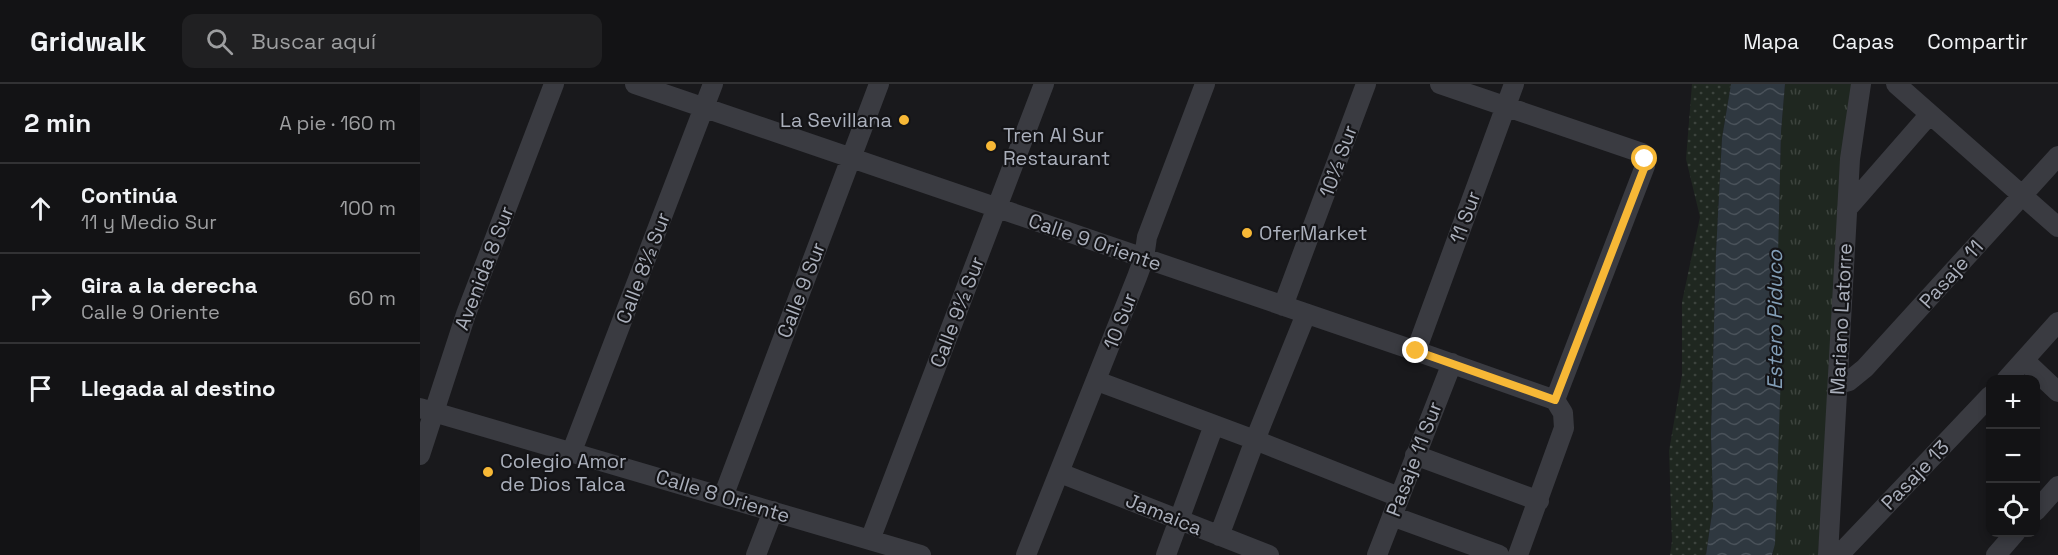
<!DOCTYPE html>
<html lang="es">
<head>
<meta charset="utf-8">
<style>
	body { margin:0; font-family:"Space Grotesk",sans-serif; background:#202022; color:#f1f3f6 }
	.controls { position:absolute; right:18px; bottom:18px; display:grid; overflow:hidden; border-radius:12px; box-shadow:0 3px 9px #0003 }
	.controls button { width:54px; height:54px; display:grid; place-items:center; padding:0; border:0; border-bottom:2px solid #323234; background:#131315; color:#f1f3f6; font:30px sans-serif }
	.stop { position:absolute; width:18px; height:18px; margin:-14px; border:4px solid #f7b836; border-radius:50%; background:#fff }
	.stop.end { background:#f7b836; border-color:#fff; box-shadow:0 2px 6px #0008 }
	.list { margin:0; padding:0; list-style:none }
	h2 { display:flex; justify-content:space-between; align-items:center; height:78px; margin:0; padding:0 24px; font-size:26px }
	h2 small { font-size:20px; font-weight:400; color:#9d9ea0 }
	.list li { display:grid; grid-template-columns:39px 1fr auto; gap:18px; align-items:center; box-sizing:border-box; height:90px; padding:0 24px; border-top:2px solid #323234 }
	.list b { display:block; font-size:22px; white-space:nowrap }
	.list p { margin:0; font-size:20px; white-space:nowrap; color:#9d9ea0 }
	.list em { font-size:20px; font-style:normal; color:#9d9ea0 }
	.icon { flex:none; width:33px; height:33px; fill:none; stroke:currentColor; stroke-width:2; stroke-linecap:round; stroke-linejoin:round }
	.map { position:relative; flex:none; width:1638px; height:471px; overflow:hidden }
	header { display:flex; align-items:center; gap:36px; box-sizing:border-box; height:84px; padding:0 30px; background:#131315; border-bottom:2px solid #323234 }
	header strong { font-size:28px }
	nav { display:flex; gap:33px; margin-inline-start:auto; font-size:21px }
	.search { width:420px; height:54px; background:#202022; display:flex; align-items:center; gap:15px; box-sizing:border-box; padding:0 21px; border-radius:12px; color:#9d9ea0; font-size:22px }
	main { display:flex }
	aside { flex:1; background:#131315 }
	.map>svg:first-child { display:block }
	.grass { fill:url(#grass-dots) }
	.park { fill:url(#park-tufts) }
	.water { fill:url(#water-waves) }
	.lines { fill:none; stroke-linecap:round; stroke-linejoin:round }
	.minor { stroke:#3a3b41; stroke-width:20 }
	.route { stroke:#f7b836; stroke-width:8 }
	.poi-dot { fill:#f7b836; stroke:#141417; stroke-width:2 }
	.labels { text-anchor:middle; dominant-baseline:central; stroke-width:4.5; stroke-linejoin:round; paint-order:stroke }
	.poi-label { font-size:20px; fill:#abb0bc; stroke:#141417; text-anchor:start }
	.street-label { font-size:20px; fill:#abb0bc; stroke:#141417 }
	.water-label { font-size:21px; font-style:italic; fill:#829eb7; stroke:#141417 }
</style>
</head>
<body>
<header>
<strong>Gridwalk</strong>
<div class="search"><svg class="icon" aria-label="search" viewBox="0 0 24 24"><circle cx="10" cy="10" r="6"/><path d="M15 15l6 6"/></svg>Buscar aquí</div>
<nav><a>Mapa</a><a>Capas</a><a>Compartir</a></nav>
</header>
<main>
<aside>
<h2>2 min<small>A pie · 160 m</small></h2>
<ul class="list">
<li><svg class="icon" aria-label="ahead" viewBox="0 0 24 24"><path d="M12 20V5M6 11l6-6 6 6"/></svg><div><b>Continúa</b><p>11 y Medio Sur</p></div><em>100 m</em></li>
<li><svg class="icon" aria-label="right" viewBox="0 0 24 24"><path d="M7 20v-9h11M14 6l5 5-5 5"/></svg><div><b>Gira a la derecha</b><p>Calle 9 Oriente</p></div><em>60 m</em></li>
<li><svg class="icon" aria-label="arrive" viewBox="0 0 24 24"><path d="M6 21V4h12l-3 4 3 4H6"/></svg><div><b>Llegada al destino</b></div></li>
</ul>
</aside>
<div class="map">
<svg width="1638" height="471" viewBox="0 0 1638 471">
	<defs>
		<pattern id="grass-dots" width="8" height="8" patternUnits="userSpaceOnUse" patternTransform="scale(1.5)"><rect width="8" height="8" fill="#1f2720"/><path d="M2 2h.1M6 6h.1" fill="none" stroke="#3d443e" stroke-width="1.8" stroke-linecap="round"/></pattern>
		<pattern id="park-tufts" width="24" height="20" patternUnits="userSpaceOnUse" patternTransform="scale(1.5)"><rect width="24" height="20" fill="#1f2720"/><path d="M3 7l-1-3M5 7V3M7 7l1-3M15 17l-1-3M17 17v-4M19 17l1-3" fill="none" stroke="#3d443e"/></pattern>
		<pattern id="water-waves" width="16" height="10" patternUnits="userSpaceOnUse" patternTransform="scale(1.5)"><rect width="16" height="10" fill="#2f3840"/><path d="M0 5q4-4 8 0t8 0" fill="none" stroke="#4a525a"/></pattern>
	</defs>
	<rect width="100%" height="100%" fill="#19191c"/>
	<path class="grass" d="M 1272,0 L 1311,0 L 1302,54 L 1296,168 L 1291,350 L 1293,422 L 1286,471 L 1250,471 L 1252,457 L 1249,367 L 1262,291 L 1262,218 L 1280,133 L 1266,75 Z"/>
	<path class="park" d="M 1365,0 L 1434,0 L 1398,471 L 1353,471 L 1361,287 L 1359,227 L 1296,471 L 1359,134 L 1361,48 Z"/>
	<path class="water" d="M 1311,0 L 1365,0 L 1361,48 L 1358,172 L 1361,287 L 1355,460 L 1352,471 L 1286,471 L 1293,422 L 1291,350 L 1296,168 L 1302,54 Z"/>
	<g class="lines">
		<path class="minor" d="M 215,0 L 996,267 L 1135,316
			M 1020,0 L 1222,69 L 1225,75 L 1225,82 L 1135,316
			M 1476,0 L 1638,143
			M 1427,125 L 1510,30
			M 863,222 L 946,0
			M 996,267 L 1094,0
			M 1604,276 L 1638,308
			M 1586,296 L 1638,238
			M 677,297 L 835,356 L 979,413
			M 1418,300 L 1429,297 L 1445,284 L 1638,72
			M 0,324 L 501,471
			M 152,367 L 293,0
			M 0,371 L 46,230 L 134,0
			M 995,371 L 1119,417
			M 640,389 L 849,471
			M 303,413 L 459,0
			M 1616,427 L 1638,402
			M 972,432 L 1079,471
			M 799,452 L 835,356 L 886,230
			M 450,456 L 624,0
			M 336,471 L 353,427
			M 606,471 L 717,193 L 724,174 L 727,153 L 785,0
			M 746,471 L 794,341
			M 957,471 L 1032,279
			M 1098,471 L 1144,344 L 1143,329 L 1135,316
			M 1408,471 L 1430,75 L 1441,0
			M 1419,471 L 1570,312
			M 1576,471 L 1596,448"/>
	</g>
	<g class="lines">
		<path class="route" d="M 996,267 L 1135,316 L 1225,82 L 1225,75"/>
	</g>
	<g class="poi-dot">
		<circle cx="484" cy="36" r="6"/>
		<circle cx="571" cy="62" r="6"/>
		<circle cx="827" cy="149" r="6"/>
		<circle cx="68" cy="388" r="6"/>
	</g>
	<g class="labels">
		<g class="poi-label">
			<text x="472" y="36" text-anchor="end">La Sevillana</text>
			<text x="583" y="51">Tren Al Sur<tspan x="583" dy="23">Restaurant</tspan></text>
			<text x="839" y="149">OferMarket</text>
			<text x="80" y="377">Colegio Amor<tspan x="80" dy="23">de Dios Talca</tspan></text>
		</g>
		<g class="street-label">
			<text transform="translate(918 77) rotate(-70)">10½ Sur</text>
			<text transform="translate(1045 133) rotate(-70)">11 Sur</text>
			<text transform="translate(675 158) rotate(19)">Calle 9 Oriente</text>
			<text transform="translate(64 184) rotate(-69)">Avenida 8 Sur</text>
			<text transform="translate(223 184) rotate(-69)">Calle 8½ Sur</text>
			<text transform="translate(1531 190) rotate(-48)">Pasaje 11</text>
			<text transform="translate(381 206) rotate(-69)">Calle 9 Sur</text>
			<text transform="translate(537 228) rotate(-69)">Calle 9½ Sur</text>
			<text transform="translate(1421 235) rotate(-87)">Mariano Latorre</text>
			<text transform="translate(700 237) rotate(-69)">10 Sur</text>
			<text transform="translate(994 375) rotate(-69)">Pasaje 11 Sur</text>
			<text transform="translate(1495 391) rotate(-46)">Pasaje 13</text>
			<text transform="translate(303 412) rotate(17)">Calle 8 Oriente</text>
			<text transform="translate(744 430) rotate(22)">Jamaica</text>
		</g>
		<g class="water-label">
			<text transform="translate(1354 236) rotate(-90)">Estero Piduco</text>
		</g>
	</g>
</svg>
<div class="controls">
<button>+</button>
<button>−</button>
<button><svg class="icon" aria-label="locate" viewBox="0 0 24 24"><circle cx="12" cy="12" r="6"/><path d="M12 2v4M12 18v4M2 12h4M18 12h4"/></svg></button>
</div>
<div class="stop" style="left:1225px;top:75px"></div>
<div class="stop end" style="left:996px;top:267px"></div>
</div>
</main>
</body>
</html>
